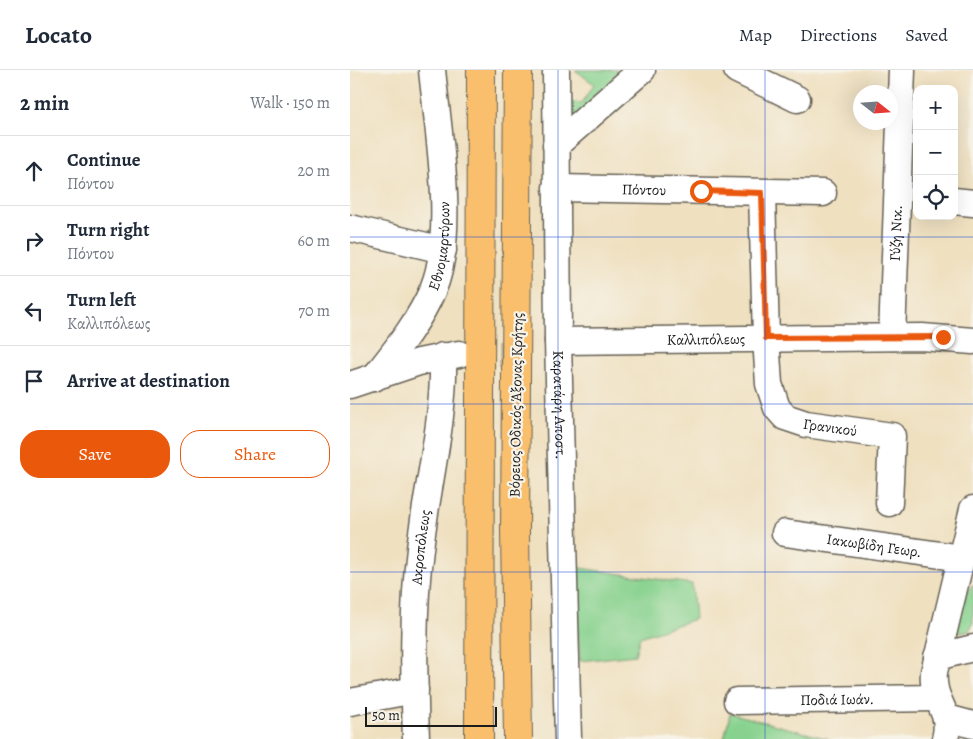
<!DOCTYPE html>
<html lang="en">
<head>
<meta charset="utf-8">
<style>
	body { margin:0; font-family:Alegreya,serif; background:#f2f2f3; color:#1f2937 }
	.controls { position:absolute; right:15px; top:15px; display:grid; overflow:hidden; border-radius:10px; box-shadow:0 5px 20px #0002 }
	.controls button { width:45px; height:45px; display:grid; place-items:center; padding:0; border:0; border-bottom:1px solid #e0e1e3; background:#fff; color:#1f2937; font:25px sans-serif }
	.compass { position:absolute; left:503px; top:15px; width:45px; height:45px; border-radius:50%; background:#fff; box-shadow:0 5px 20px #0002; rotate:107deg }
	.scale { position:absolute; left:15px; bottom:12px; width:132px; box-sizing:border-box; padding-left:5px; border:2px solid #1c1c1c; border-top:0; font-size:14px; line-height:18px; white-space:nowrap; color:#1c1c1c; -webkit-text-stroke:4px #f7f3e8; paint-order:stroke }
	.stop { position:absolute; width:15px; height:15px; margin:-11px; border:4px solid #ea580c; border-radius:50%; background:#fff }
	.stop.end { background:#ea580c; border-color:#fff; box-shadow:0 1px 5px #0008 }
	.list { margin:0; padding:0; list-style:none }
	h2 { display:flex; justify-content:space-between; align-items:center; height:65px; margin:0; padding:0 20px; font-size:21px }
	h2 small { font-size:16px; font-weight:400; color:#747a83 }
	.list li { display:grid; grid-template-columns:32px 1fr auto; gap:15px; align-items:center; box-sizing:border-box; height:70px; padding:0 20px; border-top:1px solid #e0e1e3 }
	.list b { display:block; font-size:19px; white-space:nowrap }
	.list p { margin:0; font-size:16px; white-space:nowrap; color:#747a83 }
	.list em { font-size:16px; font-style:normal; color:#747a83 }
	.actions { display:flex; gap:10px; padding:15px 20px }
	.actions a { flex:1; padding:11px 0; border:1px solid #ea580c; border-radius:20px; text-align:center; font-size:18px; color:#ea580c }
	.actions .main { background:#ea580c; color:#fff }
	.icon { flex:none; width:28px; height:28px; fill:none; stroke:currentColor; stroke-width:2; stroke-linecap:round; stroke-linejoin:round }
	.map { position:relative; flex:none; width:623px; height:669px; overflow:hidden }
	header { display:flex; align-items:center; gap:30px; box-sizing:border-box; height:70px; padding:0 25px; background:#fff; border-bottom:1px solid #e0e1e3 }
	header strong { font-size:24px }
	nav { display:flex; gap:28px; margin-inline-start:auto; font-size:18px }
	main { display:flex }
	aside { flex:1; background:#fff }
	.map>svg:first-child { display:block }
	.green { fill:#87d28e; stroke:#527755 }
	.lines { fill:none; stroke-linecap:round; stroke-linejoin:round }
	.minor-tunnel { stroke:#c5b99f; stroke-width:26; stroke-dasharray:26 13; stroke-linecap:butt }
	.minor-casing { stroke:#666155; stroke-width:29 }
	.highway-casing { stroke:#666155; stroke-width:30 }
	.minor { stroke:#fff; stroke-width:26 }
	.highway { stroke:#f9bf6d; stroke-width:28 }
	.route { stroke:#ea580c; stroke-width:6 }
	.grid { fill:none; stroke:#1d4ed8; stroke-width:1; stroke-opacity:0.55 }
	.labels { text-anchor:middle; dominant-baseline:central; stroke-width:4.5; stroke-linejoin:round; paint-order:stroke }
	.street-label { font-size:15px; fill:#1c1c1c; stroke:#f7f3e8 }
</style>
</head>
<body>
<header>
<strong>Locato</strong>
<nav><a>Map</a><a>Directions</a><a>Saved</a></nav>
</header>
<main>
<aside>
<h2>2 min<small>Walk · 150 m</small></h2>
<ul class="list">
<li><svg class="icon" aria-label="ahead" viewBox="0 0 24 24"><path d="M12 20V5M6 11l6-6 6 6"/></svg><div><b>Continue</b><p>Πόντου</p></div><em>20 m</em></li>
<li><svg class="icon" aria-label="right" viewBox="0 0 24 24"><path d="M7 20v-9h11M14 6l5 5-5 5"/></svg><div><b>Turn right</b><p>Πόντου</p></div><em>60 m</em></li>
<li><svg class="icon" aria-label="left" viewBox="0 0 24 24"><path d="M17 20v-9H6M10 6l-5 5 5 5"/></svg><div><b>Turn left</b><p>Καλλιπόλεως</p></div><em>70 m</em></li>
<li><svg class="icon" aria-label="arrive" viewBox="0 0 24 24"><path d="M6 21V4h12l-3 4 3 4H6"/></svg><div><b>Arrive at destination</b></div></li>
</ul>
<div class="actions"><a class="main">Save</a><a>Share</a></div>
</aside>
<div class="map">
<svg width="623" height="669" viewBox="0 0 623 669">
	<rect width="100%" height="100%" fill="#f7f3e8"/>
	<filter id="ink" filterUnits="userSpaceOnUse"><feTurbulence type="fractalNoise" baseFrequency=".02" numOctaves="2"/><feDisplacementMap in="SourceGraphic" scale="10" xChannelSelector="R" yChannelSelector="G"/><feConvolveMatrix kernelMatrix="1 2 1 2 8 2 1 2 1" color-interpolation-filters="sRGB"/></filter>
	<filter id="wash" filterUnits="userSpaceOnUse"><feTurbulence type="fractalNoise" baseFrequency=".0096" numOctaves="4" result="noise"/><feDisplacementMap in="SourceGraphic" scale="20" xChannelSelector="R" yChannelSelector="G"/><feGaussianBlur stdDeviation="1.12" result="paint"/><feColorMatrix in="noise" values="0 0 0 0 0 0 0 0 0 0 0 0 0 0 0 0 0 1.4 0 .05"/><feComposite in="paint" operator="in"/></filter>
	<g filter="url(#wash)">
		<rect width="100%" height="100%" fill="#efe0c0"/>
		<path class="green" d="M 225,0 L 266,0 L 270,5 L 219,54 L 213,30 L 232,33 L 244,14 Z
			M 223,497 L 342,514 L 345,549 L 290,567 L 285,585 L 230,591 Z
			M 623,514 L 623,553 L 619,561 L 611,563 L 607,561 L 605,556 L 617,522 Z
			M 380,643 L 479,669 L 374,669 Z"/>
	</g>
	<g filter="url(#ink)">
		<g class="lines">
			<path class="minor-tunnel" d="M 110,284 L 186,284"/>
			<g class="minor-casing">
				<g id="minor">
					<path id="s1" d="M 206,0 L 208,271 L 218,669"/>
					<path d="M 387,0 L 447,29"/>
					<path d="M 206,75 L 292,0"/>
					<path id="s2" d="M 206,118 L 473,123"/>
					<path id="s3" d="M 412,123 L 416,268 L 419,314 L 427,338 L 435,347 L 456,354 L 542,366 L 539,433"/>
					<path d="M 604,131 L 623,133"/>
					<path d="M 0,158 L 93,180"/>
					<path id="s4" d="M 542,267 L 552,0"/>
					<path id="s5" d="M 208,271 L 572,267 L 623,271"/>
					<path id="s6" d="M 24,308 C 46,280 69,252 83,219 C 106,165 88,60 82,0"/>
					<path d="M 0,315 L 69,292 L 109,284"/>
					<path id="s7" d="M 435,463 L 612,488"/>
					<path d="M 587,587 L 623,578"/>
					<path id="s8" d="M 387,631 L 586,628"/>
					<path d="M 0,632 L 65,620"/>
					<path d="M 597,648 L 623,655"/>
					<path id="s9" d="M 66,669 C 64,605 62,542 70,479 C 77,415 95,351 93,286"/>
					<path d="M 595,669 C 603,640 581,633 584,602 L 623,439"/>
				</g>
			</g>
			<g class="highway-casing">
				<path id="highway" d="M 168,0 L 165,461 L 168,669
					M 129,669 L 131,0"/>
			</g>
			<use href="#minor" class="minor"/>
			<use href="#highway" class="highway"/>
		</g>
	</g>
	<g class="lines" filter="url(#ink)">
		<path class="route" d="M 351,121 L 412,123 L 416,268 L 593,267"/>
	</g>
	<path class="grid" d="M 208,0 L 208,669M 415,0 L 415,669M 0,167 L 623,167M 0,334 L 623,334M 0,502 L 623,502"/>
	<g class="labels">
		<g class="street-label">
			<text stroke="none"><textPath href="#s2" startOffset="88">Πόντου</textPath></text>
			<text stroke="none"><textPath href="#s4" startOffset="104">Γύζη Νικ.</textPath></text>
			<text stroke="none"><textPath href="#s6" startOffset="151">Εθνομαρτύρων</textPath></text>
			<text stroke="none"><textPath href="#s5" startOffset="148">Καλλιπόλεως</textPath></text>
			<text transform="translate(166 335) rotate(-89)">Βόρειος Οδικός Άξονας Κρήτης</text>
			<text stroke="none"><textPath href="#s1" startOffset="335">Καρατάρη Αποστ.</textPath></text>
			<text stroke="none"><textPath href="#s3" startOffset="275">Γρανικού</textPath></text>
			<text stroke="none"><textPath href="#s7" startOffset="90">Ιακωβίδη Γεωρ.</textPath></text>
			<text stroke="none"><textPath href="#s9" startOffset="192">Ακροπόλεως</textPath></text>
			<text stroke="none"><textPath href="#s8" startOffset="100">Ποδιά Ιωάν.</textPath></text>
		</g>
	</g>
</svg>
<div class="controls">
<button>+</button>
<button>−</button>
<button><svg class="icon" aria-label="locate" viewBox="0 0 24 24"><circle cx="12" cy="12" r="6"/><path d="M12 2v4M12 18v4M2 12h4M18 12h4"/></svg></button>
</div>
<svg class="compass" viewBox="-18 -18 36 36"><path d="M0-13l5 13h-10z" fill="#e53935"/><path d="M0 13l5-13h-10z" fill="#747a83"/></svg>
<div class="scale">50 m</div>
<div class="stop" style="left:351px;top:121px"></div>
<div class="stop end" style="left:593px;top:267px"></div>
</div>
</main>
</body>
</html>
